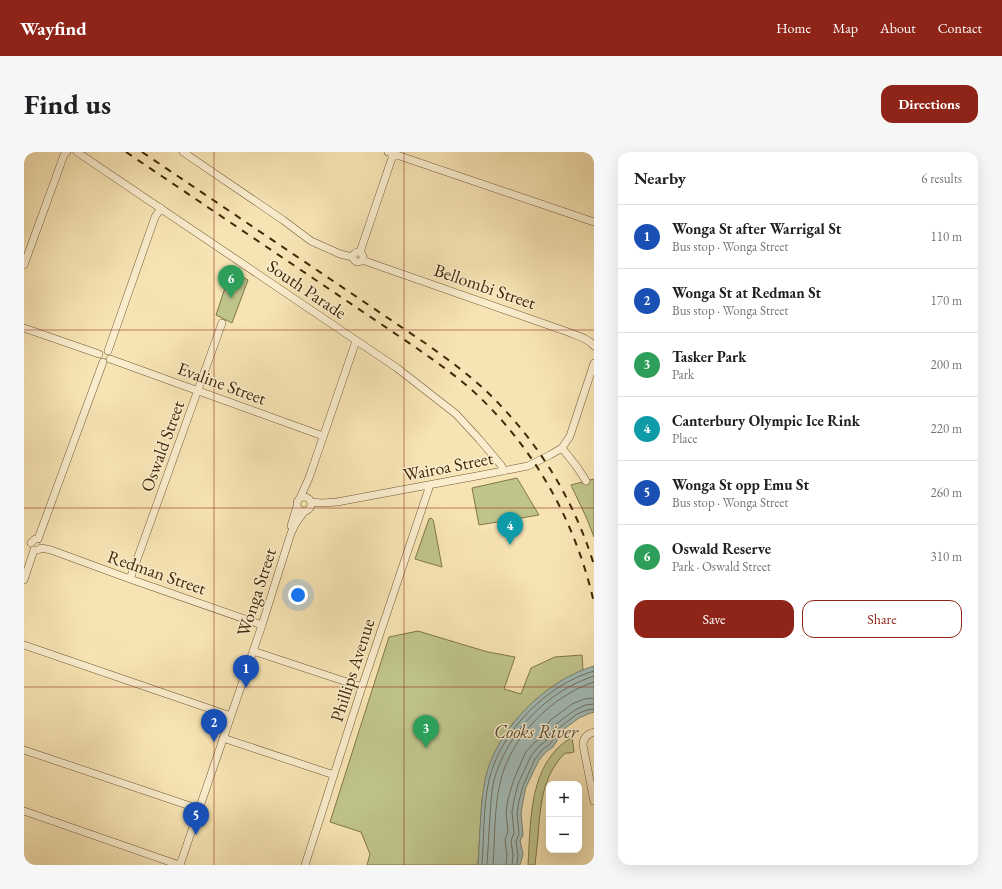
<!DOCTYPE html>
<html lang="en">
<head>
<meta charset="utf-8">
<style>
	body { margin:0; font-family:"EB Garamond",serif; background:#f6f6f6; color:#202124 }
	.controls { position:absolute; right:12px; bottom:12px; display:grid; overflow:hidden; border-radius:8px; box-shadow:0 4px 16px #0002 }
	.controls button { width:36px; height:36px; display:grid; place-items:center; padding:0; border:0; border-bottom:1px solid #e0e0e0; background:#fff; color:#202124; font:20px sans-serif }
	.you { position:absolute; left:274px; top:443px; width:14px; height:14px; margin:-10px; border:3px solid #fff; border-radius:50%; background:#1a73e8; box-shadow:0 0 0 6px #1a73e833 }
	.badge { display:grid; place-items:center; width:26px; height:26px; border-radius:50%; background:#8f2418; color:#fff; font-size:13px; font-weight:700 }
	.pin { position:absolute; translate:-50% -33px; filter:drop-shadow(0 1px 2px #0008) }
	.pin::after { content:''; position:absolute; top:21px; width:14px; height:12px; background:inherit; clip-path:polygon(0 0,100% 0,50% 100%) }
	.list { margin:0; padding:0; list-style:none }
	h2 { display:flex; justify-content:space-between; align-items:center; height:52px; margin:0; padding:0 16px; font-size:17px }
	h2 small { font-size:13px; font-weight:400; color:#757577 }
	.list li { display:grid; grid-template-columns:26px 1fr auto; gap:12px; align-items:center; box-sizing:border-box; height:64px; padding:0 16px; border-top:1px solid #e0e0e0 }
	.list b { display:block; font-size:15px; white-space:nowrap }
	.list p { margin:0; font-size:13px; white-space:nowrap; color:#757577 }
	.list em { font-size:13px; font-style:normal; color:#757577 }
	.actions { display:flex; gap:8px; padding:12px 16px }
	.actions a { flex:1; padding:9px 0; border:1px solid #8f2418; border-radius:12px; text-align:center; font-size:14px; color:#8f2418 }
	.actions .main { background:#8f2418; color:#fff }
	.map { position:relative; flex:none; width:570px; height:713px; overflow:hidden; border-radius:12px }
	header { display:flex; align-items:center; gap:24px; box-sizing:border-box; height:56px; padding:0 20px; background:#8f2418; color:#fff }
	header strong { font-size:19px }
	nav { display:flex; gap:22px; margin-inline-start:auto; font-size:14px }
	.intro { display:flex; align-items:center; justify-content:space-between; box-sizing:border-box; height:96px; padding:0 24px }
	h1 { margin:0; font-size:28px }
	.button { padding:10px 18px; border-radius:12px; background:#8f2418; color:#fff; font-size:14px; font-weight:700 }
	main { display:flex; gap:24px; padding:0 24px }
	aside { flex:1; background:#fff; border-radius:12px; box-shadow:0 4px 16px #0002 }
	.map>svg:first-child { display:block }
	.green { fill:#bfc48b; stroke:#807649 }
	.water { fill:#a2bcb8; stroke:#7c8171 }
	.lines { fill:none; stroke-linecap:round; stroke-linejoin:round }
	.shore { stroke:#727260; stroke-width:1 }
	.minor-casing { stroke:#6f5832; stroke-width:8 }
	.minor { stroke:#faedce; stroke-width:7 }
	.rail { stroke:#422907; stroke-width:2; stroke-dasharray:7 7; stroke-linecap:butt }
	.grid { fill:none; stroke:#8f2418; stroke-width:1; stroke-opacity:0.55 }
	.labels { text-anchor:middle; dominant-baseline:central; stroke-width:3; stroke-linejoin:round; paint-order:stroke }
	.street-label { font-size:18px; fill:#422907; stroke:#faedce }
	.water-label { font-size:19px; font-style:italic; fill:#5a4e33; stroke:#faedce }
</style>
</head>
<body>
<header>
<strong>Wayfind</strong>
<nav><a>Home</a><a>Map</a><a>About</a><a>Contact</a></nav>
</header>
<div class="intro"><h1>Find us</h1><a class="button">Directions</a></div>
<main>
<div class="map">
<svg width="570" height="713" viewBox="0 0 570 713">
	<rect width="100%" height="100%" fill="#f7e4b4"/>
	<filter id="stains"><feTurbulence type="fractalNoise" baseFrequency=".005" numOctaves="4"/><feColorMatrix values="0 0 0 0 .2 0 0 0 0 .09 0 0 0 0 .02 0 0 0 .5 -.17"/></filter>
	<radialGradient id="worn" r=".72"><stop offset=".6" stop-color="#630" stop-opacity="0"/><stop offset="1" stop-color="#630" stop-opacity=".3"/></radialGradient>
	<path class="green" d="M 207,118 L 224,128 L 208,171 L 192,163 Z
		M 493,326 L 515,363 L 455,373 L 448,336 Z
		M 570,327 L 570,385 L 563,367 L 547,333 Z
		M 407,366 L 409,368 L 410,372 L 418,415 L 391,407 L 405,367 Z
		M 394,479 L 447,495 L 464,500 L 491,505 L 480,537 L 497,542 L 507,516 L 531,505 L 558,503 L 559,518 L 537,529 L 511,548 L 489,571 L 471,600 L 458,647 L 454,713 L 343,713 L 346,702 L 337,680 L 306,670 L 365,485 Z
		M 548,585 L 550,600 L 546,601 L 542,601 C 538,603 535,608 532,612 C 517,634 516,660 514,685 C 513,695 512,704 511,713 L 504,713 C 507,669 504,611 548,585 Z"/>
	<path class="water" d="M 570,514 L 570,560 L 564,562 L 555,566 L 551,569 L 537,579 L 534,587 L 529,595 L 522,600 L 515,608 L 502,635 L 499,649 L 497,661 L 499,683 L 496,689 L 499,702 L 496,713 L 454,713 C 456,685 456,656 461,628 C 471,578 522,528 570,514 Z"/>
	<g class="lines">
		<path class="shore" d="M 458,713 C 460,685 459,656 465,628 C 476,580 523,532 570,519
			M 463,713 C 464,697 465,680 466,664 C 467,652 467,640 470,628 C 483,581 523,539 570,524
			M 469,713 C 471,687 470,657 476,631 C 486,586 527,544 570,530
			M 482,713 L 483,703 L 481,688 L 484,679 L 482,660 L 484,647 L 489,630 L 501,601 L 511,590 L 518,585 L 524,571 L 528,567 L 548,552 L 560,547 L 570,546
			M 488,713 L 489,703 L 487,689 L 490,681 L 488,660 L 490,648 L 494,632 L 507,604 L 515,594 L 522,589 L 532,572 L 551,558 L 561,553 L 570,552
			M 493,713 L 494,703 L 492,689 L 495,682 L 493,661 L 495,649 L 499,634 L 511,607 L 519,597 L 526,592 L 531,585 L 535,576 L 553,562 L 563,558 L 570,557"/>
		<g class="minor-casing">
			<path id="minor" d="M 53,0 L 373,216 L 432,262 L 455,287 L 477,313 L 480,319
				M 159,0 L 259,68 L 287,89 L 316,102 L 329,105
				M 364,0 L 570,70
				M329 105a5 5 0 1 1 10 0a5 5 0 1 1-10 0Z
				M 336,100 L 370,0
				M 338,108 L 544,180 C 553,184 564,186 570,194
				M 0,113 L 40,3 L 43,0
				M 0,176 L 75,202
				M 84,199 L 131,65 L 137,56
				M 86,207 L 299,284
				M 538,296 L 553,315 L 562,329
				M273 352a7 7 0 1 1 14 0a7 7 0 1 1-14 0Z
				M 276,346 L 285,326 L 332,189
				M 287,350 L 298,351 L 313,350 L 458,323 L 504,314 L 526,303 L 538,296 L 546,284 L 570,211
				M 267,374 L 273,354
				M 14,387 L 79,210
				M 7,391 L 11,387 L 14,387
				M 10,398 L 14,398 L 17,396 L 27,398 L 106,427 L 238,473
				M 106,427 L 198,171
				M 0,428 L 10,398
				M 0,493 L 207,564
				M 229,499 L 338,535
				M 570,580 C 563,582 559,586 559,593 L 570,649
				M 199,586 L 310,623
				M 0,598 L 175,657
				M 0,659 L 155,713
				M 156,713 L 238,473 L 267,381 L 272,371 L 280,360
				M 281,713 L 338,535 L 406,333"/>
		</g>
		<use href="#minor" class="minor"/>
		<path class="rail" d="M 102,0 L 391,195 C 411,209 431,223 449,239 C 510,295 552,370 570,451
			M 118,0 L 401,191 C 422,206 443,221 461,238 C 512,286 550,347 570,413"/>
	</g>
	<path class="grid" d="M 190,0 L 190,713M 380,0 L 380,713M 0,178 L 570,178M 0,356 L 570,356M 0,535 L 570,535"/>
	<g class="labels">
		<g class="street-label">
			<text transform="translate(461 134) rotate(19)">Bellombi Street</text>
			<text transform="translate(283 137) rotate(34)">South Parade</text>
			<text transform="translate(198 231) rotate(20)">Evaline Street</text>
			<text transform="translate(138 294) rotate(-70)">Oswald Street</text>
			<text transform="translate(424 314) rotate(-11)">Wairoa Street</text>
			<text transform="translate(133 420) rotate(19)">Redman Street</text>
			<text transform="translate(232 440) rotate(-72)">Wonga Street</text>
			<text transform="translate(328 518) rotate(-72)">Phillips Avenue</text>
		</g>
		<g class="water-label">
			<text x="512" y="579">Cooks River</text>
		</g>
	</g>
	<rect width="100%" height="100%" filter="url(#stains)"/>
	<rect width="100%" height="100%" fill="url(#worn)"/>
</svg>
<div class="controls">
<button>+</button>
<button>−</button>
</div>
<div class="you"></div>
<div class="pin badge" style="left:222px;top:536px;background:#1a4fb4">1</div>
<div class="pin badge" style="left:190px;top:590px;background:#1a4fb4">2</div>
<div class="pin badge" style="left:402px;top:596px;background:#2e9e5b">3</div>
<div class="pin badge" style="left:486px;top:393px;background:#0f9aa8">4</div>
<div class="pin badge" style="left:172px;top:683px;background:#1a4fb4">5</div>
<div class="pin badge" style="left:207px;top:146px;background:#2e9e5b">6</div>
</div>
<aside>
<h2>Nearby<small>6 results</small></h2>
<ul class="list">
<li><span class="badge" style="background:#1a4fb4">1</span><div><b>Wonga St after Warrigal St</b><p>Bus stop · Wonga Street</p></div><em>110 m</em></li>
<li><span class="badge" style="background:#1a4fb4">2</span><div><b>Wonga St at Redman St</b><p>Bus stop · Wonga Street</p></div><em>170 m</em></li>
<li><span class="badge" style="background:#2e9e5b">3</span><div><b>Tasker Park</b><p>Park</p></div><em>200 m</em></li>
<li><span class="badge" style="background:#0f9aa8">4</span><div><b>Canterbury Olympic Ice Rink</b><p>Place</p></div><em>220 m</em></li>
<li><span class="badge" style="background:#1a4fb4">5</span><div><b>Wonga St opp Emu St</b><p>Bus stop · Wonga Street</p></div><em>260 m</em></li>
<li><span class="badge" style="background:#2e9e5b">6</span><div><b>Oswald Reserve</b><p>Park · Oswald Street</p></div><em>310 m</em></li>
</ul>
<div class="actions"><a class="main">Save</a><a>Share</a></div>
</aside>
</main>
</body>
</html>
